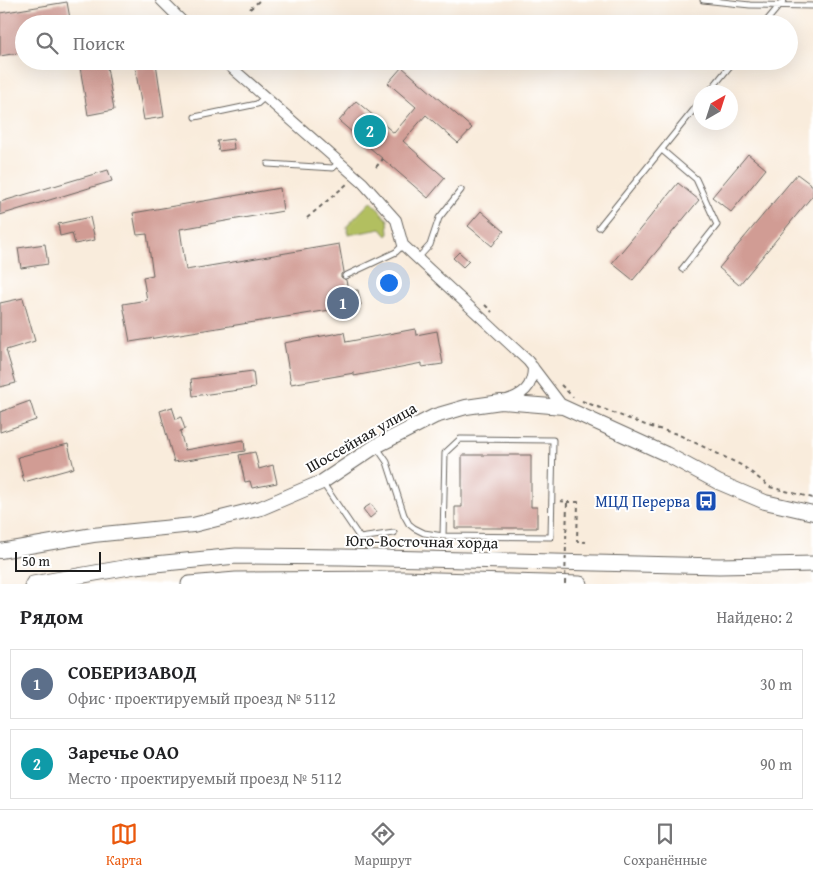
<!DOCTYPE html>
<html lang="ru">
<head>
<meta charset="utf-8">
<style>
	body { margin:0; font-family:"Gentium Book Plus",serif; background:#f2f2f2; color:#202124 }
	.compass { position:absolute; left:693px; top:85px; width:45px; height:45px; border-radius:50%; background:#fff; box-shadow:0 5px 20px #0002; rotate:39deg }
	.scale { position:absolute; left:15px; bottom:12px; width:86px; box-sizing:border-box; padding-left:5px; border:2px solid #1c1c1c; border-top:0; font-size:14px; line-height:18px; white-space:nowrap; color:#1c1c1c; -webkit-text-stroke:4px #fff; paint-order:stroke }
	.you { position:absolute; left:388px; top:282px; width:18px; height:18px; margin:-12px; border:4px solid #fff; border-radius:50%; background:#1a73e8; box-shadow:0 0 0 8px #1a73e833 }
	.badge { display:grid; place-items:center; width:32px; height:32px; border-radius:50%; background:#ea580c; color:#fff; font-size:16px; font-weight:700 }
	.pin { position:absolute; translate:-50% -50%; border:2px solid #fff; box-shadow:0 1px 5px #0006 }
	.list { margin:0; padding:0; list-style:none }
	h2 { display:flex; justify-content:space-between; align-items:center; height:65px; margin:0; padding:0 20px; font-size:21px }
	h2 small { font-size:16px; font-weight:400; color:#757577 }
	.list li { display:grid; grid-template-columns:32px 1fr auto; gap:15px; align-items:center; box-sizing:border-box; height:70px; margin:0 10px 10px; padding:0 10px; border:1px solid #e0e0e0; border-radius:0px }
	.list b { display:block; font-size:19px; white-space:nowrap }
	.list p { margin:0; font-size:16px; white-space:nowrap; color:#757577 }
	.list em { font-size:16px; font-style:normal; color:#757577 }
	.icon { flex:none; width:28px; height:28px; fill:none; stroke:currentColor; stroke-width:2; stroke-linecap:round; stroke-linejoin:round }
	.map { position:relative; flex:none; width:813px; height:584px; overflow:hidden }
	.search { position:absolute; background:#fff; box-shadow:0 5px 20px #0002; left:15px; right:15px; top:15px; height:55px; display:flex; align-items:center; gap:12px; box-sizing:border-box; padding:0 18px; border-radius:28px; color:#757577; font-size:19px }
	.sheet { height:225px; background:#fff }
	nav { display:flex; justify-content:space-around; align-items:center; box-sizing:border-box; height:70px; border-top:1px solid #e0e0e0; background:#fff; font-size:14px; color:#757577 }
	nav a { display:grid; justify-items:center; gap:2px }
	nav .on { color:#ea580c }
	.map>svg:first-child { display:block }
	.green { fill:#b2bf60; stroke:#676e3e }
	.building { fill:#d19c94 }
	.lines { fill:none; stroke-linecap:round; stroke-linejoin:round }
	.lane-casing { stroke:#69655f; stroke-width:7 }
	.street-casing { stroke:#69655f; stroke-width:12 }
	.secondary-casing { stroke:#69655f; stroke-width:16 }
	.primary-casing { stroke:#69655f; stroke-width:17 }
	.path { stroke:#69655f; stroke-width:2; stroke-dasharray:4 4; stroke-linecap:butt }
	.lane { stroke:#fff; stroke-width:5 }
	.street { stroke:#fff; stroke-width:10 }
	.secondary { stroke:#fff; stroke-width:14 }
	.primary { stroke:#fff; stroke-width:15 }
	.path-bridge { stroke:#69655f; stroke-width:2; stroke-dasharray:4 4; stroke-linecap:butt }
	.labels { text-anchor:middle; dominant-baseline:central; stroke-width:4; stroke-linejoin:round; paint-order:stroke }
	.street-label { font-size:16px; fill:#1c1c1c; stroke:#fff }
	.transit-label { font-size:16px; fill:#164399; stroke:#fff; text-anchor:end }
</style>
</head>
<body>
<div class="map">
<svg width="813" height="584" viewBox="0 0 813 584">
	<rect width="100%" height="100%" fill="#fff"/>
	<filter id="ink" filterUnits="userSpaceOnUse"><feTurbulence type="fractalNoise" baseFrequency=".02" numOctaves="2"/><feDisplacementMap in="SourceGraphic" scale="10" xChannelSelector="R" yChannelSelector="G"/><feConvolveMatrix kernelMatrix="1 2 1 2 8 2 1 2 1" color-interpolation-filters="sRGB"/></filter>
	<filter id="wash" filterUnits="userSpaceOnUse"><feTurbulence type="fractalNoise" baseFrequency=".0096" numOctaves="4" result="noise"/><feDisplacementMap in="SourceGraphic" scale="20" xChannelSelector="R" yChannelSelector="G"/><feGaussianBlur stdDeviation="1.12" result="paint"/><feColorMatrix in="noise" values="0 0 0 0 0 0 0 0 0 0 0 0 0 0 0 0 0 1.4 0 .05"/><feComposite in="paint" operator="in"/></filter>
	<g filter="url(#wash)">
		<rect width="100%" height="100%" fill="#f9ecdc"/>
		<path class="green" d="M 371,201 L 388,220 L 389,234 L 387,236 L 381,229 L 348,235 L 347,226 Z"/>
		<g id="blocks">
			<path class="building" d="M 67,2 L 71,24 L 24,24 L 24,52 L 0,56 L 0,13 Z
				M 79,61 L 106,61 L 114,110 L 88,115 Z
				M 156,63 L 164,117 L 144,120 L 135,67 Z
				M 402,67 L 472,128 L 458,143 L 426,115 L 403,141 L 445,178 L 428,198 L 339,121 L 356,101 L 394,133 L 416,107 L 388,83 Z
				M 233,139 L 234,149 L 219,151 L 217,141 Z
				M 748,154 L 766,169 L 731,212 L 712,197 Z
				M 108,170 L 112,181 L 0,215 L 0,202 Z
				M 797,174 L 813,186 L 813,195 L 739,285 L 719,268 Z
				M 678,183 L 699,200 L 633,280 L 612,263 Z
				M 280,188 L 283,211 L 180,229 L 186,270 L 339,244 L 344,272 L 341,274 L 341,277 L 346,280 L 348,291 L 358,290 L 361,305 L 130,342 L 123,304 L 147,300 L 143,277 L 153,275 L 147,234 L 137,235 L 133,213 Z
				M 481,211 L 504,231 L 492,246 L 468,226 Z
				M 90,217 L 95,240 L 75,244 L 72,233 L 60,236 L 58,224 Z
				M 45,244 L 48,264 L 21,268 L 18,248 Z
				M 459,252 L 469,261 L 463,267 L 453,258 Z
				M 23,298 L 35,341 L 6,350 L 16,383 L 0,387 L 0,303 Z
				M 415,329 L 416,335 L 437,331 L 443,364 L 422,367 L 422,363 L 354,376 L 354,373 L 291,384 L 284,343 L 344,332 L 346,342 Z
				M 253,371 L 255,388 L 193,396 L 191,379 Z
				M 30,401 L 36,420 L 0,432 L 0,412 Z
				M 172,407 L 176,419 L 181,417 L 185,429 L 180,431 L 185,450 L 244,440 L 245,451 L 174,462 L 160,411 Z
				M 68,444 L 74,468 L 24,482 L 18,457 Z
				M 255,452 L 259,469 L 273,465 L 277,483 L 252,488 L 250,481 L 245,482 L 239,455 Z
				M 462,455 L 531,455 L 531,507 L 537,507 L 537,528 L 455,528 L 455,507 L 462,507 Z
				M 371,504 L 377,512 L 370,518 L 363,509 Z"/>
		</g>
	</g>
	<g filter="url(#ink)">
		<use href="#blocks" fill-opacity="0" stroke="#69655f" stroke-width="1"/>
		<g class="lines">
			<g class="lane-casing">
				<path id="lane" d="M 703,0 L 750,5 L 813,6
					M 764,24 L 784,0
					M 709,92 L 734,61
					M 195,117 L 257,104 L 265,97
					M 662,150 L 696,179 L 717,225 L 682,269
					M 268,164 L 333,168 L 339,162
					M 599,227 L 700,102
					M 418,258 L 430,245 L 439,218 L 461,190
					M 345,276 L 396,252 L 403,245
					M 376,446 L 387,462 L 404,515 L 409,524 L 414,528 L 424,533 L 443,536 L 551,537 L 553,440 L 460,439 L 445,453 L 443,536
					M 322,482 L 360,538 L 394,533"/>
			</g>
			<g class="street-casing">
				<path id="street" d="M 161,0 L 185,24
					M 224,61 L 363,183 L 396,220 L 403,245 L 528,361 L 563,407
					M 504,401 C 523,395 533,388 533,367"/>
			</g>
			<g class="secondary-casing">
				<path id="secondary" d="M 0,551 L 93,535 L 193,525 L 261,508 L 322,482 L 376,446 L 435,416 L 466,407 L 501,402 L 563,407 L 666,454 L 718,482 L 765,502 L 813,513"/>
			</g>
			<g class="primary-casing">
				<path id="primary" d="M 33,584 L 135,566 L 236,556 L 342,557 L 719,566 L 813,564
					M 189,584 L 236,580 L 403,579 L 580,584"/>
			</g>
			<path class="path" d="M 250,9 L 260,0
				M 376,167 L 383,159
				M 307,218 L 347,184
				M 485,305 L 492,312
				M 561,385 L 573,397
				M 582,401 L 648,426 L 677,434 L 743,466 L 770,487 L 813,498
				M 560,501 L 567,502 L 566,543
				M 567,502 L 578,502 L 577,541 L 586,542"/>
			<use href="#lane" class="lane"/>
			<use href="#street" class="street"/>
			<use href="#secondary" class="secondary"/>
			<use href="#primary" class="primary"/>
			<path class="path-bridge" d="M 565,584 L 566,543"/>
		</g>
	</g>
	<defs>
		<g id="bus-square" transform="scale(1.125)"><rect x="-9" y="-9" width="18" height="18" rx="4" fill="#1a4fb4" stroke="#fff"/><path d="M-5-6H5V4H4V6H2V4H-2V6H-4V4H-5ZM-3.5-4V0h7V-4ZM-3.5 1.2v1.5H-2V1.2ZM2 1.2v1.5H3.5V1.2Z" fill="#fff"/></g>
	</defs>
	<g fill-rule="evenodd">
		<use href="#bus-square" x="706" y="501"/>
	</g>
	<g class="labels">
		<g class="street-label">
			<text transform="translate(361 437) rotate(-30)">Шоссейная улица</text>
			<text transform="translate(422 541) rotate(1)">Юго-Восточная хорда</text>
		</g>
		<g class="transit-label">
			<text x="690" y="501">МЦД Перерва</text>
		</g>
	</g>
</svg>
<svg class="compass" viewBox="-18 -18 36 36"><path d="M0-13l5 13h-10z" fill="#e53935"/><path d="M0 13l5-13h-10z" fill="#757577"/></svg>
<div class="scale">50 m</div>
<div class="you"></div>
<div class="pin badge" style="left:343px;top:303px;background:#5c6f8a">1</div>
<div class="pin badge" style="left:370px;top:131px;background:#0f9aa8">2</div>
<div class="search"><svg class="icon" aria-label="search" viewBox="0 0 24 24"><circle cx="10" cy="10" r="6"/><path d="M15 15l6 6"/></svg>Поиск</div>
</div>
<section class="sheet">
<h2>Рядом<small>Найдено: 2</small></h2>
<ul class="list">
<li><span class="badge" style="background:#5c6f8a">1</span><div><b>СОБЕРИЗАВОД</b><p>Офис · проектируемый проезд № 5112</p></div><em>30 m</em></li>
<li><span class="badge" style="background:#0f9aa8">2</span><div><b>Заречье ОАО</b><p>Место · проектируемый проезд № 5112</p></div><em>90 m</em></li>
</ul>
</section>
<nav>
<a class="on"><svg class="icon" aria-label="map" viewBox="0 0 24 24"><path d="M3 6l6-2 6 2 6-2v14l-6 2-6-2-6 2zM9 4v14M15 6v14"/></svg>Карта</a>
<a><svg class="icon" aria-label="directions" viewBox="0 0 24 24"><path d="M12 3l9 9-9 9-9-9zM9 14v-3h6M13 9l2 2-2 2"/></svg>Маршрут</a>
<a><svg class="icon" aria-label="saved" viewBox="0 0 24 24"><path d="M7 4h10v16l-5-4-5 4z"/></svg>Сохранённые</a>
</nav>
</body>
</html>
